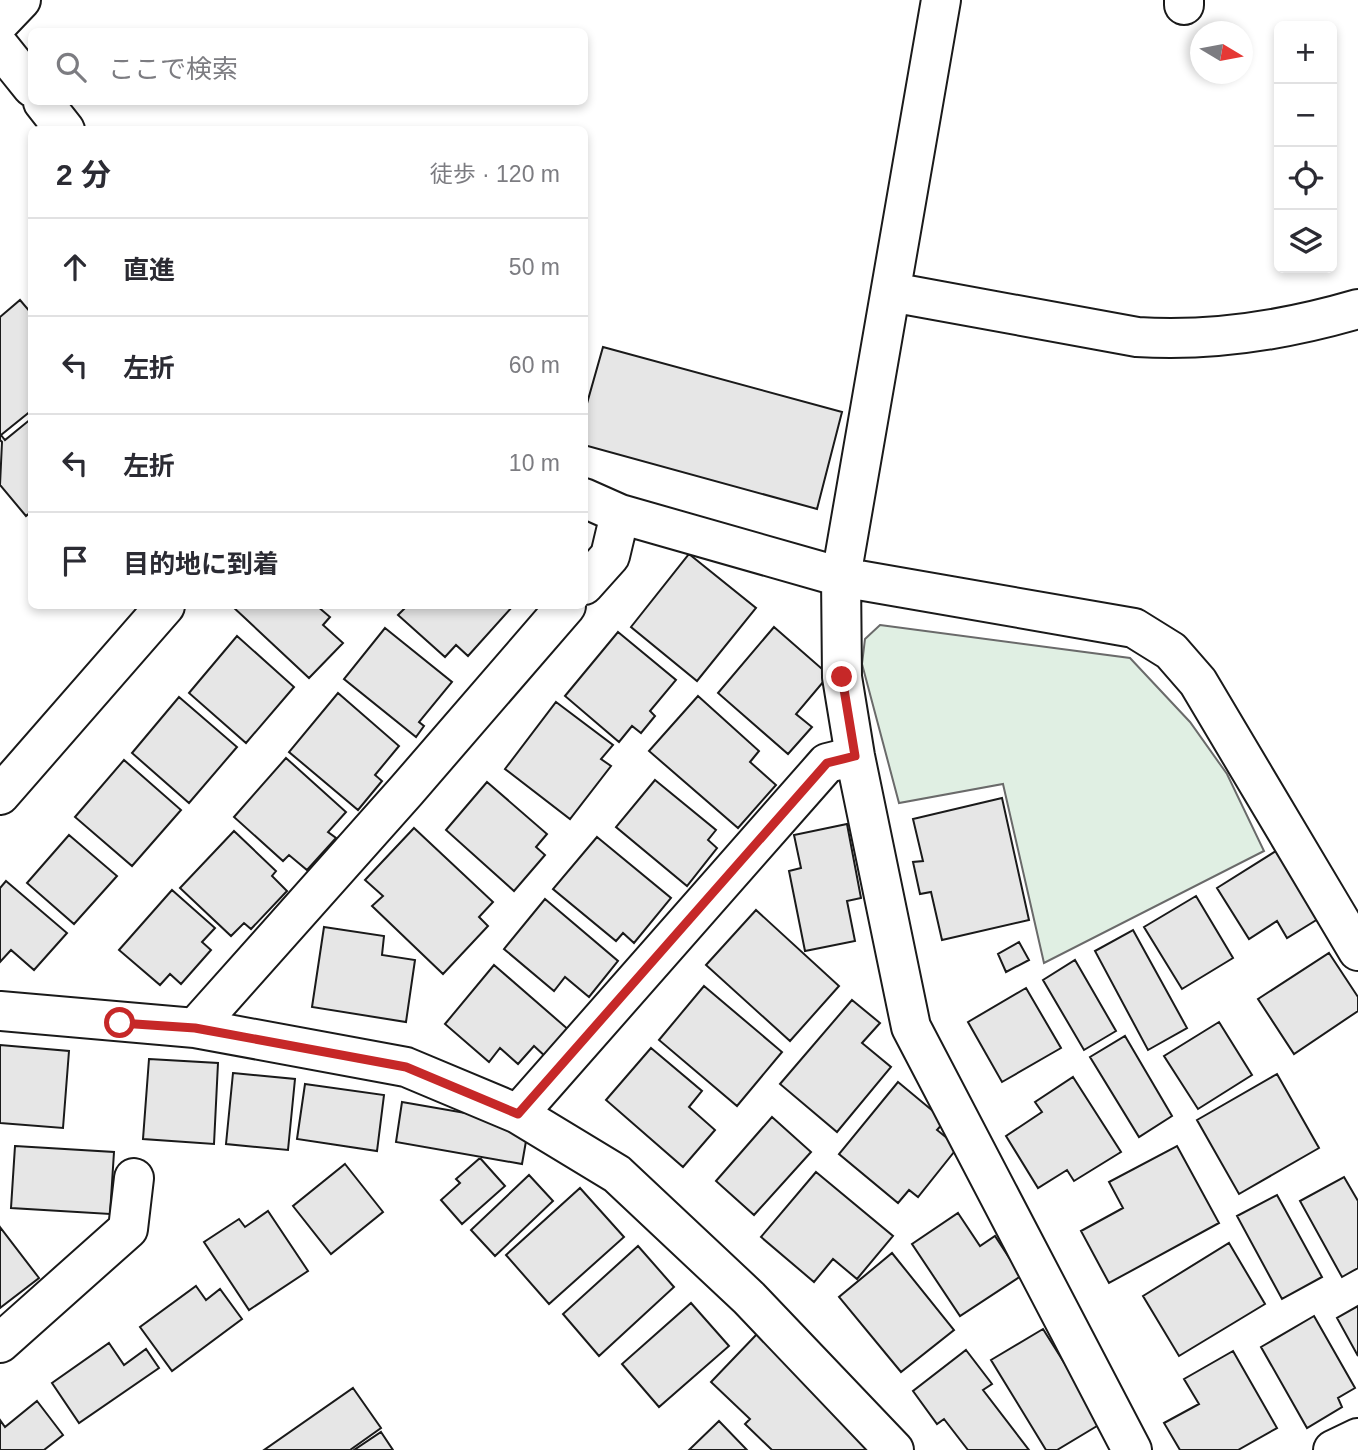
<!DOCTYPE html>
<html lang="ja">
<head>
<meta charset="utf-8">
<style>
	body { margin:0; font-family:Arial,"Noto Sans JP",sans-serif; background:#f7f7f7; color:#2b2b33 }
	.controls { position:absolute; right:21px; top:21px; display:grid; overflow:hidden; border-radius:10px; box-shadow:0 4px 10px #0003 }
	.controls button { width:63px; height:63px; display:grid; place-items:center; padding:0; border:0; border-bottom:2px solid #e1e1e2; background:#fff; color:#2b2b33; font:35px sans-serif }
	.compass { position:absolute; left:1190px; top:21px; width:63px; height:63px; border-radius:50%; background:#fff; box-shadow:0 4px 10px #0003; rotate:100deg }
	.stop { position:absolute; width:21px; height:21px; margin:-16px; border:5px solid #c62828; border-radius:50%; background:#fff }
	.stop.end { background:#c62828; border-color:#fff; box-shadow:0 2px 7px #0008 }
	.list { margin:0; padding:0; list-style:none }
	h2 { display:flex; justify-content:space-between; align-items:center; height:91px; margin:0; padding:0 28px; font-size:30px }
	h2 small { font-size:23px; font-weight:400; color:#7c7c81 }
	.list li { display:grid; grid-template-columns:46px 1fr auto; gap:21px; align-items:center; box-sizing:border-box; height:98px; padding:0 28px; border-top:2px solid #e1e1e2 }
	.list b { display:block; font-size:26px; white-space:nowrap }
	.list em { font-size:23px; font-style:normal; color:#7c7c81 }
	.icon { flex:none; width:38px; height:38px; fill:none; stroke:currentColor; stroke-width:2; stroke-linecap:round; stroke-linejoin:round }
	.map { position:relative; flex:none; width:1358px; height:1450px; overflow:hidden }
	.search { position:absolute; background:#fff; box-shadow:0 4px 10px #0003; left:28px; top:28px; width:560px; height:77px; display:flex; align-items:center; gap:18px; box-sizing:border-box; padding:0 24px; border-radius:10px; color:#7c7c81; font-size:26px }
	.panel { position:absolute; background:#fff; box-shadow:0 4px 10px #0003; left:28px; top:126px; width:560px; height:483px; border-radius:10px }
	.map>svg:first-child { display:block }
	.green { fill:#e0efe3; stroke:#6a6a6a; stroke-width:2 }
	.building { fill:#e6e6e6; stroke:#1a1a1a; stroke-width:2 }
	.lines { fill:none; stroke-linecap:round; stroke-linejoin:round }
	.minor-casing { stroke:#1a1a1a; stroke-width:42 }
	.minor { stroke:#fff; stroke-width:38 }
	.route { stroke:#c62828; stroke-width:9 }
</style>
</head>
<body>
<div class="map">
<svg width="1358" height="1450" viewBox="0 0 1358 1450">
	<rect width="100%" height="100%" fill="#fff"/>
	<path class="green" d="M 880,625 L 1130,658 L 1190,722 L 1227,774 L 1264,851 L 1044,963 L 1003,784 L 899,803 L 862,664 L 865,639 Z"/>
	<path class="building" d="M 20,300 L 32,314 L 32,410 L 1,435 L 5,440 L 32,418 L 32,511 L 26,516 L 0,485 L 2,442 L 0,440 L 0,317 Z
		M 603,347 L 842,412 L 817,509 L 584,445 L 584,414 Z
		M 689,554 L 756,608 L 697,681 L 631,627 Z
		M 232,606 L 317,606 L 330,617 L 323,625 L 343,643 L 309,678 Z
		M 407,606 L 513,606 L 468,656 L 456,645 L 445,657 L 398,615 Z
		M 774,627 L 829,675 L 796,714 L 812,727 L 788,754 L 718,693 Z
		M 385,628 L 452,682 L 419,722 L 424,726 L 416,737 L 344,679 Z
		M 618,632 L 676,680 L 650,711 L 655,716 L 641,733 L 632,726 L 619,742 L 565,696 Z
		M 237,636 L 294,687 L 246,743 L 189,693 Z
		M 338,693 L 399,746 L 375,775 L 382,781 L 358,810 L 289,752 Z
		M 698,696 L 759,751 L 750,762 L 776,785 L 738,828 L 649,751 Z
		M 179,697 L 237,747 L 189,803 L 132,753 Z
		M 556,702 L 613,745 L 601,759 L 611,766 L 570,819 L 505,769 Z
		M 286,758 L 346,812 L 328,832 L 336,838 L 307,870 L 289,855 L 283,861 L 234,817 Z
		M 124,760 L 181,810 L 132,866 L 75,817 Z
		M 655,780 L 716,830 L 708,840 L 717,848 L 687,886 L 616,827 Z
		M 487,782 L 547,834 L 536,847 L 545,855 L 514,891 L 446,830 Z
		M 1002,798 L 1029,920 L 942,940 L 931,892 L 920,894 L 913,862 L 923,861 L 913,819 Z
		M 847,824 L 861,898 L 847,901 L 855,941 L 805,951 L 789,871 L 801,868 L 794,835 Z
		M 414,828 L 493,902 L 479,917 L 488,926 L 443,974 L 372,906 L 383,896 L 365,880 Z
		M 234,831 L 276,871 L 272,876 L 287,891 L 251,929 L 244,923 L 231,936 L 180,888 Z
		M 69,835 L 117,876 L 74,924 L 27,883 Z
		M 597,837 L 671,898 L 634,943 L 623,933 L 616,941 L 553,889 Z
		M 1276,851 L 1318,919 L 1287,938 L 1277,921 L 1249,939 L 1217,888 Z
		M 6,881 L 67,933 L 34,970 L 11,950 L 0,962 L 0,888 Z
		M 172,890 L 215,928 L 202,942 L 211,950 L 181,984 L 170,974 L 160,985 L 119,950 Z
		M 1196,896 L 1233,958 L 1182,989 L 1144,927 Z
		M 545,899 L 618,961 L 589,997 L 565,977 L 554,991 L 504,949 Z
		M 756,910 L 839,986 L 790,1041 L 706,965 Z
		M 324,927 L 384,936 L 382,955 L 415,960 L 406,1022 L 312,1007 Z
		M 1133,930 L 1187,1028 L 1148,1050 L 1095,951 Z
		M 1019,942 L 1029,960 L 1006,972 L 998,954 Z
		M 1329,953 L 1358,997 L 1358,1011 L 1294,1054 L 1258,999 Z
		M 1075,960 L 1116,1031 L 1084,1050 L 1043,980 Z
		M 494,965 L 570,1031 L 547,1058 L 534,1046 L 518,1064 L 500,1048 L 489,1062 L 445,1024 Z
		M 704,986 L 782,1052 L 737,1106 L 659,1040 Z
		M 1026,988 L 1061,1048 L 1002,1082 L 968,1022 Z
		M 852,1000 L 880,1023 L 862,1043 L 891,1067 L 837,1132 L 780,1084 Z
		M 1219,1022 L 1252,1075 L 1198,1109 L 1164,1056 Z
		M 1125,1036 L 1172,1116 L 1139,1137 L 1090,1057 Z
		M 0,1045 L 69,1051 L 63,1128 L 0,1123 Z
		M 651,1048 L 702,1091 L 689,1107 L 715,1130 L 683,1167 L 606,1100 Z
		M 149,1059 L 218,1063 L 214,1144 L 143,1139 Z
		M 233,1073 L 295,1079 L 288,1150 L 226,1144 Z
		M 1277,1074 L 1319,1148 L 1239,1194 L 1197,1120 Z
		M 1073,1077 L 1121,1152 L 1074,1181 L 1067,1170 L 1038,1188 L 1006,1136 L 1042,1112 L 1035,1102 Z
		M 898,1082 L 945,1121 L 937,1130 L 958,1147 L 918,1197 L 909,1190 L 898,1203 L 839,1154 Z
		M 305,1084 L 384,1095 L 377,1151 L 297,1139 Z
		M 402,1102 L 529,1124 L 522,1164 L 396,1142 Z
		M 772,1117 L 811,1152 L 754,1215 L 716,1181 Z
		M 15,1146 L 114,1152 L 110,1214 L 11,1208 Z
		M 1177,1146 L 1219,1223 L 1109,1283 L 1081,1231 L 1123,1208 L 1109,1182 Z
		M 480,1158 L 505,1186 L 462,1224 L 441,1200 L 460,1183 L 456,1179 Z
		M 345,1164 L 383,1212 L 331,1254 L 293,1206 Z
		M 816,1172 L 893,1236 L 857,1279 L 833,1259 L 814,1282 L 761,1237 Z
		M 529,1175 L 553,1201 L 495,1256 L 471,1230 Z
		M 1344,1177 L 1358,1201 L 1358,1268 L 1342,1277 L 1300,1201 Z
		M 580,1188 L 624,1237 L 549,1304 L 506,1255 Z
		M 1277,1195 L 1322,1277 L 1282,1299 L 1237,1216 Z
		M 268,1211 L 308,1271 L 249,1310 L 204,1242 L 239,1219 L 245,1227 Z
		M 958,1213 L 980,1246 L 995,1236 L 1021,1276 L 960,1316 L 912,1244 Z
		M 0,1227 L 39,1278 L 0,1308 Z
		M 1229,1243 L 1265,1304 L 1179,1356 L 1143,1296 Z
		M 638,1246 L 674,1287 L 599,1356 L 563,1314 Z
		M 892,1253 L 954,1330 L 901,1372 L 839,1297 Z
		M 196,1286 L 206,1300 L 220,1289 L 242,1319 L 172,1371 L 140,1327 Z
		M 691,1303 L 729,1346 L 659,1407 L 622,1364 Z
		M 1358,1306 L 1358,1356 L 1337,1318 Z
		M 1314,1316 L 1355,1388 L 1338,1398 L 1342,1407 L 1307,1428 L 1261,1347 Z
		M 1043,1329 L 1102,1423 L 1057,1450 L 1046,1450 L 991,1360 Z
		M 757,1334 L 874,1450 L 772,1450 L 745,1424 L 750,1419 L 711,1382 Z
		M 109,1343 L 124,1365 L 146,1349 L 159,1368 L 79,1423 L 52,1383 Z
		M 966,1350 L 992,1384 L 983,1390 L 1029,1450 L 968,1450 L 944,1419 L 937,1424 L 913,1391 Z
		M 1233,1351 L 1277,1428 L 1238,1450 L 1180,1450 L 1164,1423 L 1199,1404 L 1184,1379 Z
		M 353,1388 L 381,1428 L 350,1450 L 264,1450 Z
		M 37,1401 L 63,1435 L 44,1450 L 0,1450 L 0,1420 L 5,1427 Z
		M 719,1421 L 747,1450 L 689,1450 Z
		M 381,1432 L 393,1450 L 354,1450 Z"/>
	<g class="lines">
		<g class="minor-casing">
			<path id="minor" d="M 941,0 L 841,577 L 842,677 L 855,756 L 911,1027 L 1132,1450
				M 1184,5 L 1184,0
				M 0,22 L 21,0
				M 0,47 L 32,87
				M 43,102 L 65,130
				M 891,292 L 1137,337 C 1212,342 1286,330 1358,309
				M 584,498 L 620,514 L 841,577 L 1134,628 L 1171,651 L 1198,682 L 1358,951
				M 584,585 L 610,556 L 620,514
				M 0,795 L 165,606
				M 0,1011 L 195,1028 L 406,1067 L 518,1114 L 617,1174 L 749,1298 L 894,1450
				M 195,1028 L 406,791 L 566,606
				M 518,1114 L 827,763 L 855,756
				M 0,1343 L 128,1229 L 134,1178
				M 1333,1450 L 1358,1438"/>
		</g>
		<use href="#minor" class="minor"/>
	</g>
	<g class="lines">
		<path class="route" d="M 120,1023 L 195,1028 L 406,1067 L 518,1114 L 827,763 L 855,756 L 842,677"/>
	</g>
</svg>
<div class="controls">
<button>+</button>
<button>−</button>
<button><svg class="icon" aria-label="locate" viewBox="0 0 24 24"><circle cx="12" cy="12" r="6"/><path d="M12 2v4M12 18v4M2 12h4M18 12h4"/></svg></button>
<button><svg class="icon" aria-label="layers" viewBox="0 0 24 24"><path d="M12 4l9 5-9 5-9-5zM3 14l9 5 9-5"/></svg></button>
</div>
<svg class="compass" viewBox="-18 -18 36 36"><path d="M0-13l5 13h-10z" fill="#e53935"/><path d="M0 13l5-13h-10z" fill="#7c7c81"/></svg>
<div class="stop" style="left:120px;top:1023px"></div>
<div class="stop end" style="left:842px;top:677px"></div>
<div class="search"><svg class="icon" aria-label="search" viewBox="0 0 24 24"><circle cx="10" cy="10" r="6"/><path d="M15 15l6 6"/></svg>ここで検索</div>
<section class="panel">
<h2>2 分<small>徒歩 · 120 m</small></h2>
<ul class="list">
<li><svg class="icon" aria-label="ahead" viewBox="0 0 24 24"><path d="M12 20V5M6 11l6-6 6 6"/></svg><div><b>直進</b></div><em>50 m</em></li>
<li><svg class="icon" aria-label="left" viewBox="0 0 24 24"><path d="M17 20v-9H6M10 6l-5 5 5 5"/></svg><div><b>左折</b></div><em>60 m</em></li>
<li><svg class="icon" aria-label="left" viewBox="0 0 24 24"><path d="M17 20v-9H6M10 6l-5 5 5 5"/></svg><div><b>左折</b></div><em>10 m</em></li>
<li><svg class="icon" aria-label="arrive" viewBox="0 0 24 24"><path d="M6 21V4h12l-3 4 3 4H6"/></svg><div><b>目的地に到着</b></div></li>
</ul>
</section>
</div>
</body>
</html>
